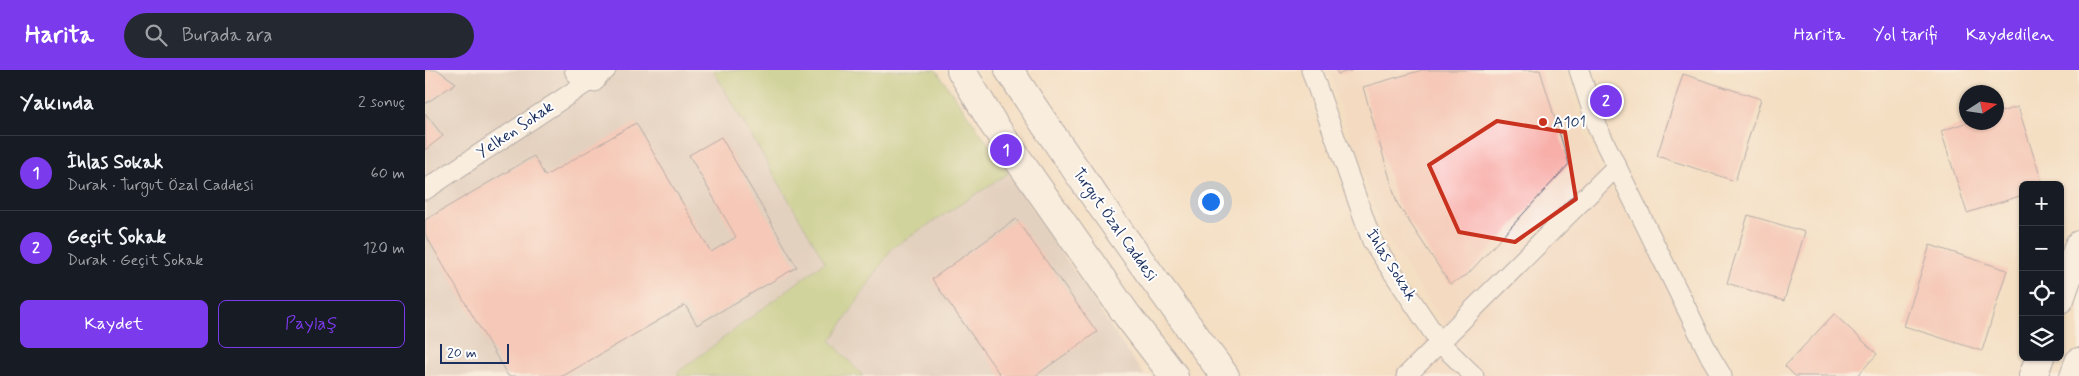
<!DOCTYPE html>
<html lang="tr">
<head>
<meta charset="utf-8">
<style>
	body { margin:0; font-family:Mynerve,sans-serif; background:#242831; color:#f1f3f6 }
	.controls { position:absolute; right:15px; bottom:15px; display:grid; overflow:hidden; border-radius:8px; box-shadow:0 1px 4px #0004 }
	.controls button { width:45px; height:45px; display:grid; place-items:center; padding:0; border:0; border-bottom:1px solid #363941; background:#171b24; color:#f1f3f6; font:25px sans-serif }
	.compass { position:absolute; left:1534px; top:15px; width:45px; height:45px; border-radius:50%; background:#171b24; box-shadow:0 1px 4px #0004; rotate:78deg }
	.scale { position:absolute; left:15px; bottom:12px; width:69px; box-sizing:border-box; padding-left:5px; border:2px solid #1b2f5e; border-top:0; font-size:14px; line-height:18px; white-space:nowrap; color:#1b2f5e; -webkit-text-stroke:4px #fff; paint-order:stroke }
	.you { position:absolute; left:785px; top:131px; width:18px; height:18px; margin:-12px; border:4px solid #fff; border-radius:50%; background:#1a73e8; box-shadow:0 0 0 8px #1a73e833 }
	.badge { display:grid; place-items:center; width:32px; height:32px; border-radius:50%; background:#7c3aed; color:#fff; font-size:16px; font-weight:700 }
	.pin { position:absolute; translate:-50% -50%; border:2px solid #fff; box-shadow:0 1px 5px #0006 }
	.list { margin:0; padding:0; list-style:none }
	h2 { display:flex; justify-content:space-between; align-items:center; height:65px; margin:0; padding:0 20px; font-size:21px }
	h2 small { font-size:16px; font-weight:400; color:#9ea1a6 }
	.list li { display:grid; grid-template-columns:32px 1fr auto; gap:15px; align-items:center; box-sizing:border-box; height:75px; padding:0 20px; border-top:1px solid #363941 }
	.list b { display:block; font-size:19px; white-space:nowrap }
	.list p { margin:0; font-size:16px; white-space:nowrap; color:#9ea1a6 }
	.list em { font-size:16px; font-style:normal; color:#9ea1a6 }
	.actions { display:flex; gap:10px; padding:15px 20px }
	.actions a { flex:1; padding:11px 0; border:1px solid #7c3aed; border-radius:8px; text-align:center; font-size:18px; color:#7c3aed }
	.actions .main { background:#7c3aed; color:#fff }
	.icon { flex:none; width:28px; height:28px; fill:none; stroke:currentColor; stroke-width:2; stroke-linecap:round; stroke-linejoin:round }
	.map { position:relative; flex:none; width:1654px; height:306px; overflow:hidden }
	header { display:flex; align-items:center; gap:30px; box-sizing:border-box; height:70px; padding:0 25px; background:#7c3aed; color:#fff }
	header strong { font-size:24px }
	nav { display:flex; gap:28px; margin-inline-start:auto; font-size:18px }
	.search { width:350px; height:45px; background:#242831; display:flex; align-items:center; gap:12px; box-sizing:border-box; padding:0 18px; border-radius:28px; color:#9ea1a6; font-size:19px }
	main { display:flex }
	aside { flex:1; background:#171b24 }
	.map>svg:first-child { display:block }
	.built { fill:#f2d4be }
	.industrial { fill:#cfc0ba }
	.green { fill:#a7c66e; stroke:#617a66 }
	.building { fill:#f8aea9 }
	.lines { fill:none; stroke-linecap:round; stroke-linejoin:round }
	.street-casing { stroke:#676d81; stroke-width:21 }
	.secondary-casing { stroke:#676d81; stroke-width:30 }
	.primary-casing { stroke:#676d81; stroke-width:30 }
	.street { stroke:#fff; stroke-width:19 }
	.secondary { stroke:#fff; stroke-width:28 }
	.primary { stroke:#fff; stroke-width:28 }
	.marked { fill:none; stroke:#c8321e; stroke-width:4; stroke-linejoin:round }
	.poi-dot { fill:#c8321e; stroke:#fff; stroke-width:2 }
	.labels { text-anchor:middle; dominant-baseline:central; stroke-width:4; stroke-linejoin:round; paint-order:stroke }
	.poi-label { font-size:16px; fill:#1b2f5e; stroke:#fff; text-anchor:start }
	.street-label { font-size:16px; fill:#1b2f5e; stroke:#fff }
</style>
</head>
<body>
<header>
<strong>Harita</strong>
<div class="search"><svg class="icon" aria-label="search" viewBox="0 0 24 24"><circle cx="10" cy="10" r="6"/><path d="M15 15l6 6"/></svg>Burada ara</div>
<nav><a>Harita</a><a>Yol tarifi</a><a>Kaydedilen</a></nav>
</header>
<main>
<aside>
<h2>Yakında<small>2 sonuç</small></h2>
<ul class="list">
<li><span class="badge">1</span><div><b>İhlas Sokak</b><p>Durak · Turgut Özal Caddesi</p></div><em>60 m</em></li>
<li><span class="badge">2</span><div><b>Geçit Sokak</b><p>Durak · Geçit Sokak</p></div><em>120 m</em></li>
</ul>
<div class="actions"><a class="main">Kaydet</a><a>Paylaş</a></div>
</aside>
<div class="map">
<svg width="1654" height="306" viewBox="0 0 1654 306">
	<rect width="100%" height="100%" fill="#fff"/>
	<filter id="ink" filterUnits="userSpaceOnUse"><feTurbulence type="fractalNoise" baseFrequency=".02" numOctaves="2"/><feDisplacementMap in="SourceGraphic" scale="10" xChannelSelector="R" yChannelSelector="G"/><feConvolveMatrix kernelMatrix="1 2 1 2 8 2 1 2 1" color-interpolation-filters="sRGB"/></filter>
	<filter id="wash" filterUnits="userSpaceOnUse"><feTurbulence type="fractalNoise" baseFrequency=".0096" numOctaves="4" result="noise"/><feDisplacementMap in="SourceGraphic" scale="20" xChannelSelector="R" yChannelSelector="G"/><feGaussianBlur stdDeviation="1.12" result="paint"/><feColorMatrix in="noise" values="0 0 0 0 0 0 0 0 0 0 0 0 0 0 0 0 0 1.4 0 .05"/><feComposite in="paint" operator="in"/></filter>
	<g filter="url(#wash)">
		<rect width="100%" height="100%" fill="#f4dfc2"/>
		<path class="built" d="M 903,0 L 1138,0 L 1167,87 L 1299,306 L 969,306 L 1019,253 L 959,164 Z"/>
		<path class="industrial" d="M 0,0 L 288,0 L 400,192 L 253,302 L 253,306 L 0,306 Z
			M 584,103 L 705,286 L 720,306 L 438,306 L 406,271 L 467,178 Z"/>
		<path class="green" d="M 288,0 L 511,0 L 584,103 L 467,178 L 406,271 L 438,306 L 253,306 L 253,302 L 400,192 Z"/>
		<g id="blocks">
			<path class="building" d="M 0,0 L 13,0 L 31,13 L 0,34 Z
				M 911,0 L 926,0 L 926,1 L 913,4 Z
				M 997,0 L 1115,0 L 1144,94 L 1042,205 L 1025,214 L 972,133 L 938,17 Z
				M 1258,4 L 1336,29 L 1310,111 L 1232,86 Z
				M 1593,37 L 1618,115 L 1598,115 L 1598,125 L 1542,143 L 1516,61 L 1543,52 L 1572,52 L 1572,43 Z
				M 0,43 L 18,66 L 0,80 Z
				M 211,53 L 286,182 L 311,167 L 264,85 L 296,67 L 372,197 L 272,255 L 260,235 L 138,306 L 83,306 L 0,164 L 0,150 L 109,86 L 120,106 Z
				M 1323,145 L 1380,162 L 1359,231 L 1302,213 Z
				M 591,149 L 672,262 L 610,306 L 576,306 L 507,209 Z
				M 1505,175 L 1582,200 L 1557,281 L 1479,256 Z
				M 1409,244 L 1452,284 L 1432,306 L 1370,306 L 1360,296 Z"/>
		</g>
	</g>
	<g filter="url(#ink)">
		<use href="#blocks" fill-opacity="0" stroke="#676d81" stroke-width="1"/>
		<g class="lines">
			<g class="street-casing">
				<path id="street" d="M 886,0 L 947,171 L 1015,273 L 1049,306
					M 1154,0 L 1173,59 L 1285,286 L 1297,306
					M 0,120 L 181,0
					M 981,306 L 1192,96"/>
			</g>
			<g class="secondary-casing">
				<path id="secondary" d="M 154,0 L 167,8
					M 1635,229 L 1654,175
					M 1608,306 L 1615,287
					M 1649,306 L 1654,292"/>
			</g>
			<g class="primary-casing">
				<path id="primary" d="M 536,0 L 569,55 L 702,245 L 749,306
					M 584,0 C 652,105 726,206 800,306"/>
			</g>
			<use href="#street" class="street"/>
			<use href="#secondary" class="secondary"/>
			<use href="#primary" class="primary"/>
		</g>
	</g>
	<path d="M0 0H1654V306H0ZM 1072,51 L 1140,62 L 1151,129 L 1090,172 L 1034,162 L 1004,95 Z" fill="#f4dfc2" fill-opacity=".55" fill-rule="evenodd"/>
	<path class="marked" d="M 1072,51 L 1140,62 L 1151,129 L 1090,172 L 1034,162 L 1004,95 Z"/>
	<circle class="poi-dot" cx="1118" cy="52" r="5"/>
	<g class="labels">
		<g class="poi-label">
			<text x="1128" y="52">A101</text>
		</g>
		<g class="street-label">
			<text transform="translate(90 60) rotate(-34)">Yelken Sokak</text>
			<text transform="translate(690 155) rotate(55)">Turgut Özal Caddesi</text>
			<text transform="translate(966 195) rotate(58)">İhlas Sokak</text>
		</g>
	</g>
</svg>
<div class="controls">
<button>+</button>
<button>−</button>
<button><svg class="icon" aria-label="locate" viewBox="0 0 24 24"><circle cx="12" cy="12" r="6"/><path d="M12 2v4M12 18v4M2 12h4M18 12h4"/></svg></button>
<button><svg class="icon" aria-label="layers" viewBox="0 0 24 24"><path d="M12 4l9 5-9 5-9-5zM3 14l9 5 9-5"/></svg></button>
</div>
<svg class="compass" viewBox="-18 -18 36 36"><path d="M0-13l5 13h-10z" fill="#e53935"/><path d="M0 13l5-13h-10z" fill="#9ea1a6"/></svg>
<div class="scale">20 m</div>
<div class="you"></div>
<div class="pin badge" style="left:581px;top:80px">1</div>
<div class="pin badge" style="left:1181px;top:31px">2</div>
</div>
</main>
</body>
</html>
